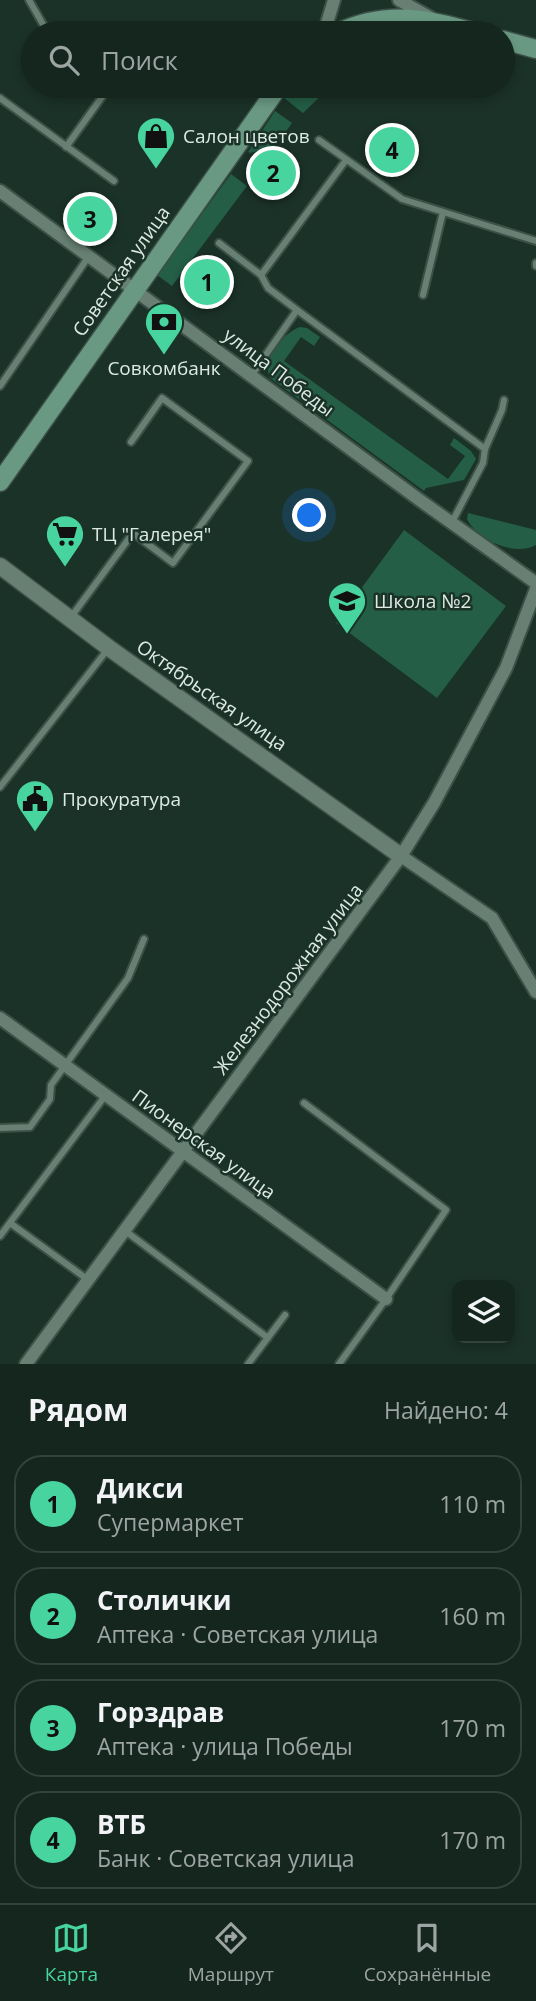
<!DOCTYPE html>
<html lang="ru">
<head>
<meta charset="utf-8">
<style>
	body { margin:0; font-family:"Open Sans",sans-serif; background:#1d2e27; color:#f1f3f6 }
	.controls { position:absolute; right:21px; bottom:21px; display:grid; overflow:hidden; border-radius:14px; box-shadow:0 4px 10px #0003 }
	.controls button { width:63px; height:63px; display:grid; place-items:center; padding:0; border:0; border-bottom:2px solid #33433c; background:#14261e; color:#f1f3f6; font:35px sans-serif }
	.you { position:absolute; left:310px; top:516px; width:24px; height:24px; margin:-18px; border:5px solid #fff; border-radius:50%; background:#1a73e8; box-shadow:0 0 0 10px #1a73e833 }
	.badge { display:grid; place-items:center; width:46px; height:46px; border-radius:50%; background:#47d49e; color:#111; font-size:23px; font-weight:700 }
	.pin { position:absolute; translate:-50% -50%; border:4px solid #fff; box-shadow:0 2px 7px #0006 }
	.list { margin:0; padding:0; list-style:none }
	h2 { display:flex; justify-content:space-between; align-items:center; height:91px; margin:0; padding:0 28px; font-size:30px }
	h2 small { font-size:23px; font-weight:400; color:#9da5a4 }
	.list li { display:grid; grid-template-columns:46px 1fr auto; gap:21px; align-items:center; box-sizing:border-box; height:98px; margin:0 14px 14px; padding:0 14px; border:2px solid #33433c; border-radius:28px }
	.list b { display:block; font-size:26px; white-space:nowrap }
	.list p { margin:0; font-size:23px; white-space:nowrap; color:#9da5a4 }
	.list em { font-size:23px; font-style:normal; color:#9da5a4 }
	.icon { flex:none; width:38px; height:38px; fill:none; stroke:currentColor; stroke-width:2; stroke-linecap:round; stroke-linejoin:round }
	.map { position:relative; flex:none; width:536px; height:1364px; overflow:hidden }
	.search { position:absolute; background:#14261e; box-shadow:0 4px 10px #0003; left:21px; right:21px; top:21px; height:77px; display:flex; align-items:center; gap:18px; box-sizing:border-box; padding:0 24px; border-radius:38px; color:#9da5a4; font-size:26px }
	.sheet { height:539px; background:#14261e }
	nav { display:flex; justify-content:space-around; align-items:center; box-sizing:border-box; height:98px; border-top:2px solid #33433c; background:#14261e; font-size:19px; color:#9da5a4 }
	nav a { display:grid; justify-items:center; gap:4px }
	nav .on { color:#47d49e }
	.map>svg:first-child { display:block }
	.green { fill:#245e46 }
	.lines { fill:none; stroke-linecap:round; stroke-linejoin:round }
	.service-casing { stroke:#3c5047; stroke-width:10 }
	.minor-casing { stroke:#3c5047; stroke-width:16 }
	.tertiary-casing { stroke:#3c5047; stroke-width:19 }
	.secondary-casing { stroke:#3c5047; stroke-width:21 }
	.service { stroke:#678073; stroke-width:6 }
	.minor { stroke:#678073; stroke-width:12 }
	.tertiary { stroke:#678073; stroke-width:16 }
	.secondary { stroke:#6a9983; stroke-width:18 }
	.labels { text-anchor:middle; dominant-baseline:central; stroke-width:5; stroke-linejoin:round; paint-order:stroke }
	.poi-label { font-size:19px; fill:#dceae3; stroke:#1b3228; text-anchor:start }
	.street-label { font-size:19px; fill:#dceae3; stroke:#1b3228 }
</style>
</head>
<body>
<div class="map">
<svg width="536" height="1364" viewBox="0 0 536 1364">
	<rect width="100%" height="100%" fill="#1b3228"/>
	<path class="green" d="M 293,86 L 331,86 L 303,113 L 284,98 Z
		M 275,111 L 292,123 L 275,147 L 250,153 L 248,152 Z
		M 231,174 L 247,186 L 172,286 L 157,275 Z
		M 300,327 L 307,328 L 320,337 L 314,346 L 301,337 L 284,361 L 448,479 L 465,456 L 450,445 L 454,438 L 471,451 L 476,459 L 464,480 L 426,488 L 424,491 L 270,378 C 261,359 283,333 300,327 Z
		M 468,513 L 536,530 L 536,545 C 515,557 477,540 467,519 Z
		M 404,530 L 506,606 L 437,698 L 336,623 Z"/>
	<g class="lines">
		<g class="service-casing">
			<path id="service" d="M 29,0 L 48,33
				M 0,98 L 114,181
				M 319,140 L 402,199 L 536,241
				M 66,147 L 107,90
				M 219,243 L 261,275
				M 536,263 L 536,266
				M 423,295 L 443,212
				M 297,310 L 268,288 L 261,275 L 346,160
				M 251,376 L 297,310 L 485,449 L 483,463 L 452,522
				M 0,386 L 89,256
				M 485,449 L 502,410 L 504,400
				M 71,617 L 133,533 L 173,563 L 248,461 L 162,398 L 131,442
				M 0,787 L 108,649
				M 304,1103 L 446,1210 L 386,1299 L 339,1364
				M 0,1128 L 30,1127 L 50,1099 L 51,1085 L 128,978 L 144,939
				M 10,1223 L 87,1279
				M 124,1230 L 268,1338
				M 0,1236 L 105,1096
				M 248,1364 L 285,1315"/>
		</g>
		<g class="minor-casing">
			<path id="minor" d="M 399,0 L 431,18
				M 324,33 L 334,0
				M 0,191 L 421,501 L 536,583
				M 401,856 L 492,918 L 536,992
				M 0,1018 L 386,1299
				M 26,1364 L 401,856 L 434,803 L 506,668 L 536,589"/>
		</g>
		<g class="tertiary-casing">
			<path id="tertiary" d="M 0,566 L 109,648 L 401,856"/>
		</g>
		<g class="secondary-casing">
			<path id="secondary" d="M 337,33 C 388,9 427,19 478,33
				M 503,40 L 536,49
				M 0,482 L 279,86"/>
		</g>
		<use href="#service" class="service"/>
		<use href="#minor" class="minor"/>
		<use href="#tertiary" class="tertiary"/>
		<use href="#secondary" class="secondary"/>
	</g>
	<defs>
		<g id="shop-pin" transform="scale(2.0125)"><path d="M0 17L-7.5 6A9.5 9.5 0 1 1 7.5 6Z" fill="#47d49e" stroke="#1b3228"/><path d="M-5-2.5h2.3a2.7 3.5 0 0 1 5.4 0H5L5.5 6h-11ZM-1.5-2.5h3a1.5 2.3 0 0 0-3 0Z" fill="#111"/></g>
		<g id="bank-pin" transform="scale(2.0125)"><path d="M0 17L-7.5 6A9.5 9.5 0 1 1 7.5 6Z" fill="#47d49e" stroke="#1b3228"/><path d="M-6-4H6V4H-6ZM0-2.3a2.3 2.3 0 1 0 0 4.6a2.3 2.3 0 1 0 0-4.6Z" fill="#111"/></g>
		<g id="supermarket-pin" transform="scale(2.0125)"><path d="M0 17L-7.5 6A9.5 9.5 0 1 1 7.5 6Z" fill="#47d49e" stroke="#1b3228"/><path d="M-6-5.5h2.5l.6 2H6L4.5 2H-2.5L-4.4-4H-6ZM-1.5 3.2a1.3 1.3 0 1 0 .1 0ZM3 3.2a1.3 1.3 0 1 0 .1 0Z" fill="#111"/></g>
		<g id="school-pin" transform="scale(2.0125)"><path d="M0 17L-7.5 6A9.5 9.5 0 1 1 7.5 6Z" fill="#47d49e" stroke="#1b3228"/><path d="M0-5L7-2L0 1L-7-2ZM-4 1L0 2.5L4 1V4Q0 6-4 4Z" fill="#111"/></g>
		<g id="civic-pin" transform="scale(2.0125)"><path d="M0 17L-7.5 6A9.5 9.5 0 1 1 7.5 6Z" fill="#47d49e" stroke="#1b3228"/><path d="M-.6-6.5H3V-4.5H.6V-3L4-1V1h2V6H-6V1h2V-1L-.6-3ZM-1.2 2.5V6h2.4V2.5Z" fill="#111"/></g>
	</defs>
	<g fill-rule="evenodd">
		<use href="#shop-pin" x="156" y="136"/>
		<use href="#bank-pin" x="164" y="322"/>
		<use href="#supermarket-pin" x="65" y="534"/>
		<use href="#school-pin" x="347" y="601"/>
		<use href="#civic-pin" x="35" y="799"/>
	</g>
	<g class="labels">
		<g class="poi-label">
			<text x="183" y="136">Салон цветов</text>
			<text x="164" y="368" text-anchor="middle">Совкомбанк</text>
			<text x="92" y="534">ТЦ "Галерея"</text>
			<text x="374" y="601">Школа №2</text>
			<text x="62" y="799">Прокуратура</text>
		</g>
		<g class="street-label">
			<text transform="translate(121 271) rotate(-55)">Советская улица</text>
			<text transform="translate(279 372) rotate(37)">улица Победы</text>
			<text transform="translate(212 695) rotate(35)">Октябрьская улица</text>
			<text transform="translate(288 979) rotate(-53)">Железнодорожная улица</text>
			<text transform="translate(204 1144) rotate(36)">Пионерская улица</text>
		</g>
	</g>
</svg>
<div class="controls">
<button><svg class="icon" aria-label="layers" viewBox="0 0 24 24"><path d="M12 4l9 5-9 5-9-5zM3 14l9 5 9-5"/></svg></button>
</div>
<div class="you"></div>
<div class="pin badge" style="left:207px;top:282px">1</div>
<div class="pin badge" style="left:273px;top:173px">2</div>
<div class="pin badge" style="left:90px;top:219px">3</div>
<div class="pin badge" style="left:392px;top:150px">4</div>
<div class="search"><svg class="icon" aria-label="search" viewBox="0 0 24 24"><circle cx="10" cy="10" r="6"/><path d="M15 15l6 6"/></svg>Поиск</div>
</div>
<section class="sheet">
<h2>Рядом<small>Найдено: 4</small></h2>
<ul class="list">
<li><span class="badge">1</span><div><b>Дикси</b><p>Супермаркет</p></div><em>110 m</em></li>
<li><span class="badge">2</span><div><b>Столички</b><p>Аптека · Советская улица</p></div><em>160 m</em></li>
<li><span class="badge">3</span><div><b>Горздрав</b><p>Аптека · улица Победы</p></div><em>170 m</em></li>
<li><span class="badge">4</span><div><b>ВТБ</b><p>Банк · Советская улица</p></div><em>170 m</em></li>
</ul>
</section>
<nav>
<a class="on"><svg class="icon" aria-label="map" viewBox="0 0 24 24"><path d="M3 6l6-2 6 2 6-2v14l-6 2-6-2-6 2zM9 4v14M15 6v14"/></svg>Карта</a>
<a><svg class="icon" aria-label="directions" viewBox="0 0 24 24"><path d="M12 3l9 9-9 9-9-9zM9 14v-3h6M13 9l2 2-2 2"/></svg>Маршрут</a>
<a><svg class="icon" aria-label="saved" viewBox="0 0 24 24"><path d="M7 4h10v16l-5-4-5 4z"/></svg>Сохранённые</a>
</nav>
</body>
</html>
